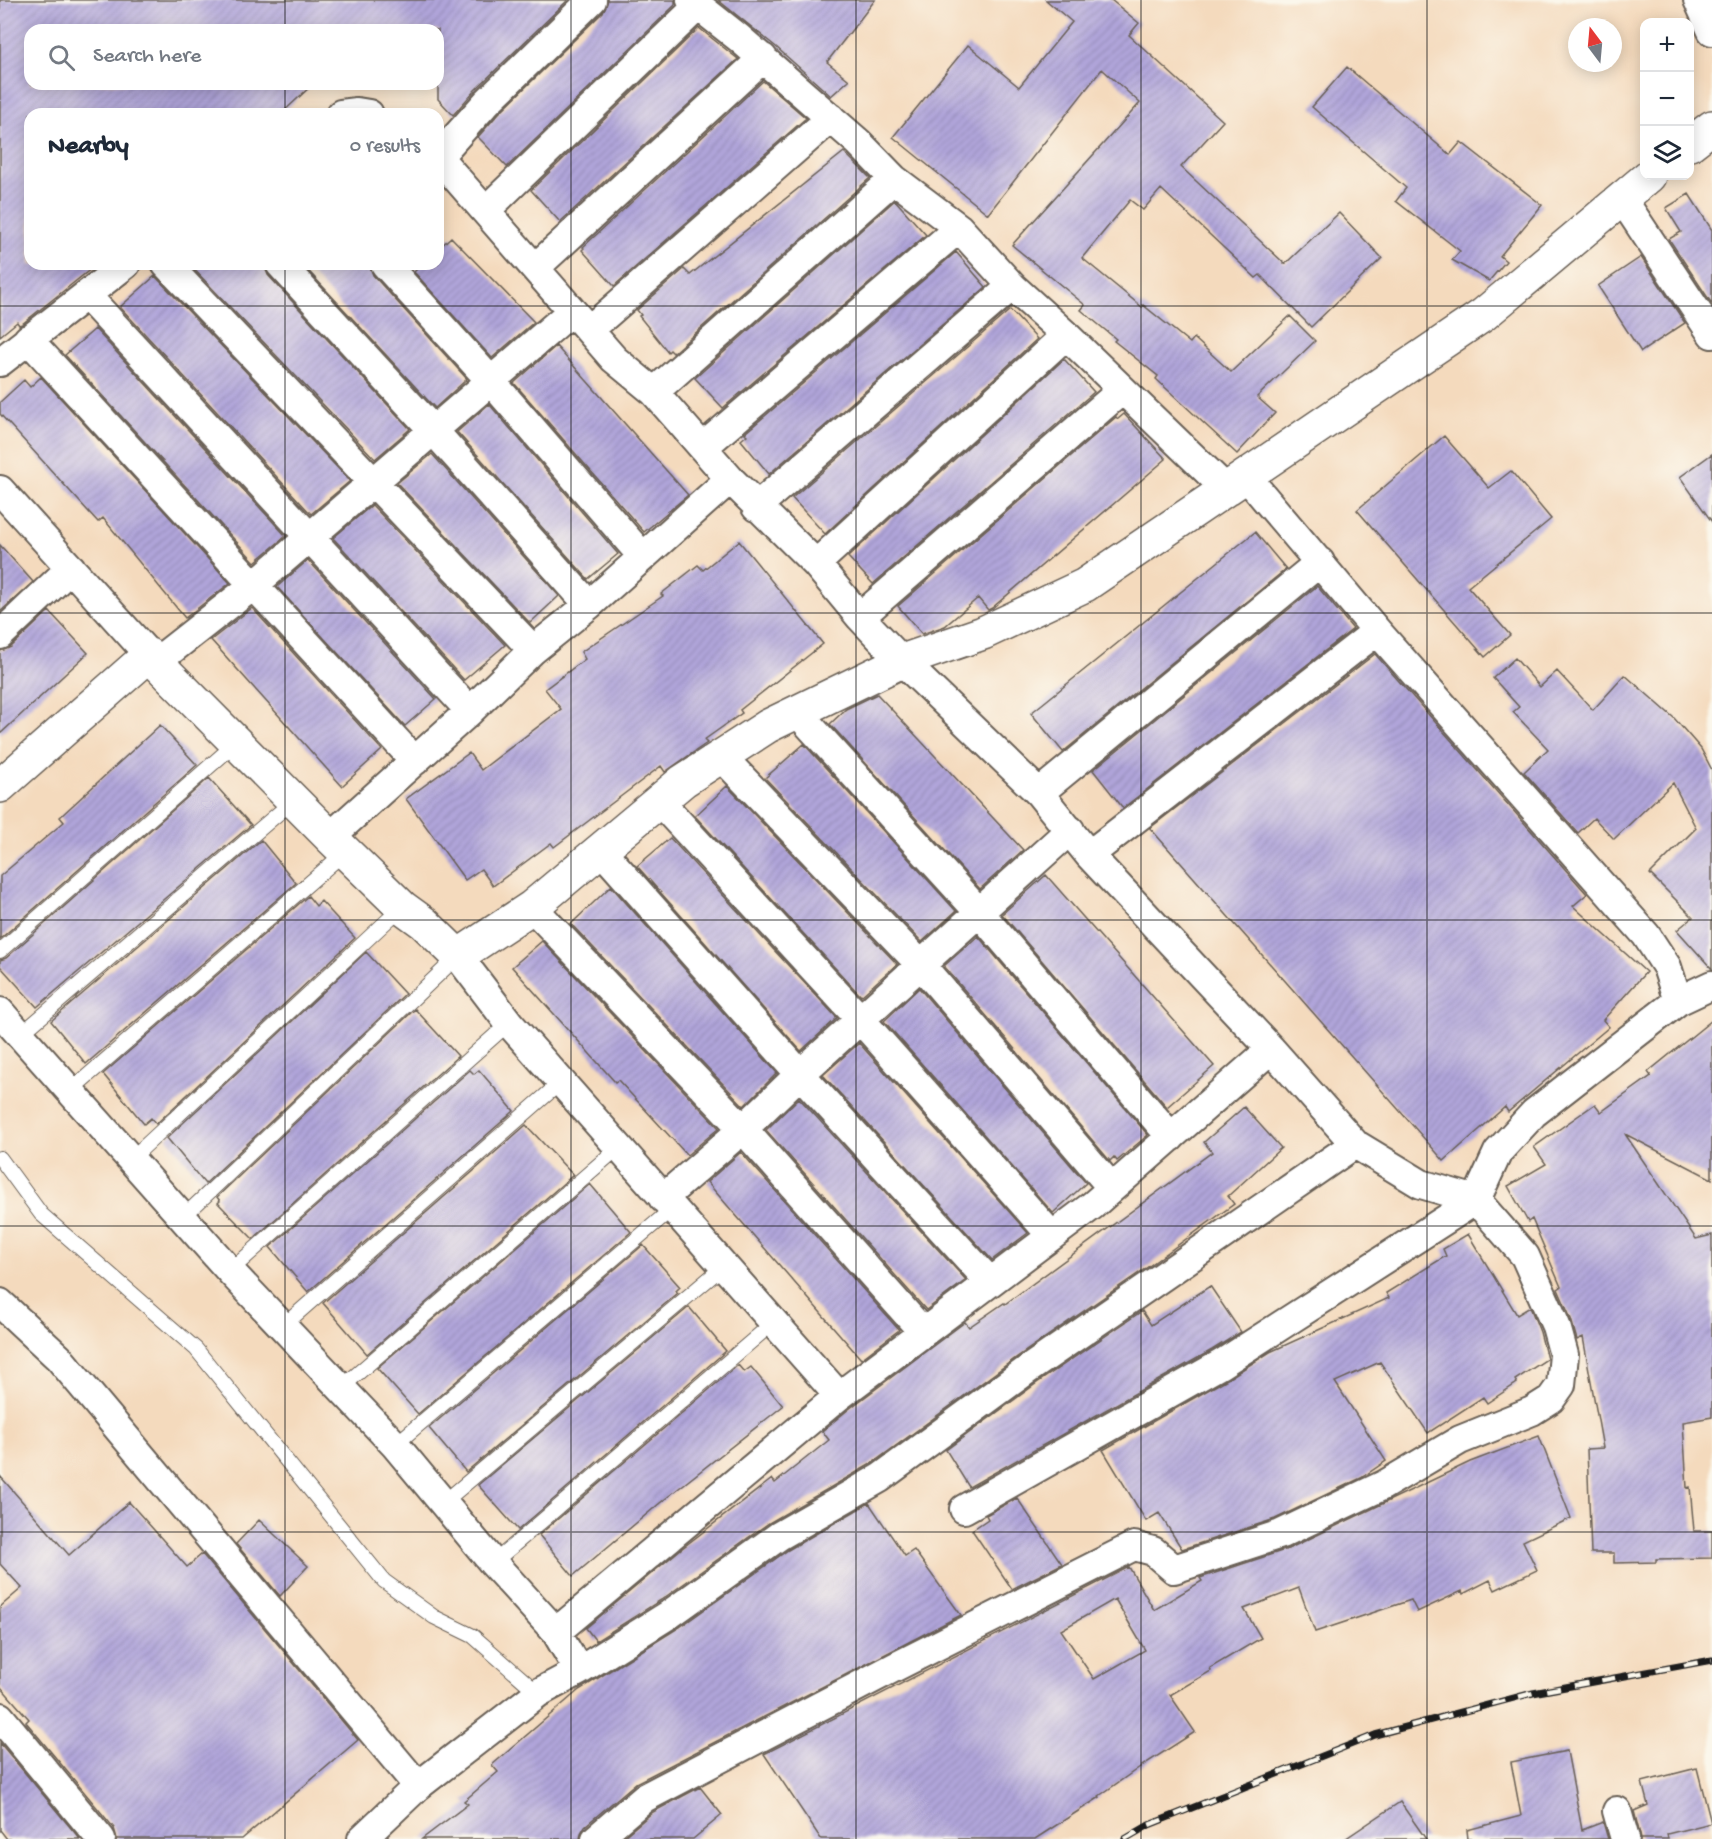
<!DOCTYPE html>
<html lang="en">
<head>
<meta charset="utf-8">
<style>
	body { margin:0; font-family:"Gochi Hand",sans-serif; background:#f6f6f7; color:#1f2937 }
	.controls { position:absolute; right:18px; top:18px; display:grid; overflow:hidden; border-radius:12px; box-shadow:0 3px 15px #0003 }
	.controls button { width:54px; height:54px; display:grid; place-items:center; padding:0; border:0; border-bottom:2px solid #e0e1e3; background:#fff; color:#1f2937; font:30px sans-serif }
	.compass { position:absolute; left:1568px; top:18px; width:54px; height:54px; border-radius:50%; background:#fff; box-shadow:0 3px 15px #0003; rotate:344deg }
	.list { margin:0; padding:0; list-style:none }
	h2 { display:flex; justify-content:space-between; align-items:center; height:78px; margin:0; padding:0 24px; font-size:26px }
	h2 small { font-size:20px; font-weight:400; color:#747a83 }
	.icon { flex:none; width:33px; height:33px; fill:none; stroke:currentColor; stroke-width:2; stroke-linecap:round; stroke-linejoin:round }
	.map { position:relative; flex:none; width:1712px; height:1839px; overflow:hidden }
	.search { position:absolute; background:#fff; box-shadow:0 3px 15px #0003; left:24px; top:24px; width:420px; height:66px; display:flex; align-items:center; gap:15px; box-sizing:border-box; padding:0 21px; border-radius:18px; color:#747a83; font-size:22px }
	.panel { position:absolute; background:#fff; box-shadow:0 3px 15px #0003; left:24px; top:108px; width:420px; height:162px; border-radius:18px }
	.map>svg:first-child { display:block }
	.building { fill:url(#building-hatch); fill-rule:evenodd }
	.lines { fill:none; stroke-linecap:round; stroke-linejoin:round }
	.lane-casing { stroke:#685e54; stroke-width:16 }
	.street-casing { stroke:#685e54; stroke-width:32 }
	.secondary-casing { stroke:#685e54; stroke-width:36 }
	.lane { stroke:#fff; stroke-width:14 }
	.street { stroke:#fff; stroke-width:28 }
	.secondary { stroke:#fff; stroke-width:33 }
	.rail-casing { stroke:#1c1c1c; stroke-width:7 }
	.rail { stroke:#fbf7ec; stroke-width:4.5; stroke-dasharray:14; stroke-linecap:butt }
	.grid { fill:none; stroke:#1c1c1c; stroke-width:1.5; stroke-opacity:0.55 }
</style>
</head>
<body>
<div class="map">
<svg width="1712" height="1839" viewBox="0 0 1712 1839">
	<defs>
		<pattern id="building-hatch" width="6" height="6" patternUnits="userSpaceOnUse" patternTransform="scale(1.5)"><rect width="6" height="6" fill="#b0a5da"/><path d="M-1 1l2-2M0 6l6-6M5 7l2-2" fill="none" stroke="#978dba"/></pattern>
	</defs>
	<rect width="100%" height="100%" fill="#fbf7ec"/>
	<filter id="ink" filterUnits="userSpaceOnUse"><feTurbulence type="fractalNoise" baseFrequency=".0167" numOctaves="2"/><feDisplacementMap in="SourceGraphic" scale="12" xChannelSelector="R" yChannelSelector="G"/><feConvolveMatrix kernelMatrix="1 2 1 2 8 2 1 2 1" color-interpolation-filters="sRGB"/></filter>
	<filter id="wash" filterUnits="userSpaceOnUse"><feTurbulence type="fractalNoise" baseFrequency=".008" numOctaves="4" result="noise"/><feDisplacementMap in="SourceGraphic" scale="24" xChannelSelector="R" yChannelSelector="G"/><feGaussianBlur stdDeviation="1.35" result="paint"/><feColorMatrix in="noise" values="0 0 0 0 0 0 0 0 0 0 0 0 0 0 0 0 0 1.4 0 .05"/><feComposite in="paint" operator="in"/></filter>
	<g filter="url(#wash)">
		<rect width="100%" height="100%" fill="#f4dabd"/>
		<g id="blocks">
			<path class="building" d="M 0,0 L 568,0 L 475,90 L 453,115 L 438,99 L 438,30 L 30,30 L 30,84 L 313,84 L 281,114 L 30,114 L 30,264 L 97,264 L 22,324 L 19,325 L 17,322 L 0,336 Z
				M 608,0 L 675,0 L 675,5 L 507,167 L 478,137 L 499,113 L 603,12 Z
				M 718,0 L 875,0 L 827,62 L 849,80 L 831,96 L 775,46 Z
				M 1046,0 L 1111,0 L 1139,23 L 1129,35 L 1223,121 L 1181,167 L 1285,264 L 1339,213 L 1382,258 L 1311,327 L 1260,275 L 1256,278 L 1161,189 L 1143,210 L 1130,200 L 1082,258 L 1142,307 L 1143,305 L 1190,343 L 1194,338 L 1231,372 L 1290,316 L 1315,341 L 1257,397 L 1275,413 L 1237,454 L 1156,379 L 1158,376 L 1114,341 L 1116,339 L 1081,310 L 1085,305 L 1012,245 L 1140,103 L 1102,69 L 988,214 L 893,137 L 968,45 L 1019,87 L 1072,22 Z
				M 699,28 L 738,59 L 560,222 L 531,190 Z
				M 1347,67 L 1450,155 L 1461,142 L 1542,205 L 1500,256 L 1506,261 L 1489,281 L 1452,260 L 1460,251 L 1396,201 L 1406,188 L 1312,107 Z
				M 763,81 L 806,118 L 614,286 L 582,250 L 584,248 L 583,247 Z
				M 844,152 L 870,178 L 673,353 L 670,350 L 668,352 L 639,316 L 641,315 L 637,310 L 684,269 L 690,275 Z
				M 1689,194 L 1712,230 L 1712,304 L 1669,239 L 1681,232 L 1666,208 Z
				M 895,200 L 926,235 L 723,408 L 695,378 Z
				M 451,237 L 534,322 L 492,358 L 414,272 L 422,264 L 438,264 L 438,249 Z
				M 956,252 L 986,287 L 769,474 L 741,440 L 747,435 L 745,433 Z
				M 1641,257 L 1685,323 L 1641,352 L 1598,286 Z
				M 189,264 L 264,264 L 268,275 L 410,429 L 375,459 Z
				M 302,264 L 369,264 L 373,275 L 467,379 L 435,408 Z
				M 155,276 L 350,481 L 311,514 L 120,307 Z
				M 1010,310 L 1037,339 L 825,534 L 792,498 Z
				M 95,329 L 286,536 L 255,562 L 65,355 Z
				M 556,346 L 688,495 L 644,532 L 514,383 Z
				M 1064,359 L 1094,392 L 873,584 L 848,557 Z
				M 41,377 L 230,583 L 185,618 L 103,518 L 98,522 L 0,414 L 0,402 L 24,380 L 30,387 Z
				M 489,404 L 618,554 L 588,579 L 457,432 Z
				M 1124,414 L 1166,459 L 992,608 L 988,610 L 978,598 L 945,626 L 922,634 L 898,606 L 1116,417 L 1118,419 Z
				M 1444,436 L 1489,488 L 1511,471 L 1551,519 L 1468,587 L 1510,635 L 1485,657 L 1357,510 Z
				M 432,454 L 559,596 L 530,623 L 397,483 Z
				M 1712,454 L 1712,522 L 1680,477 Z
				M 372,505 L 505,645 L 464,680 L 333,538 Z
				M 1255,532 L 1286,569 L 1063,752 L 1031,713 Z
				M 739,541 L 823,644 L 740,710 L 742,713 L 704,740 L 707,743 L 665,772 L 661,766 L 554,847 L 551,843 L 493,886 L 481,869 L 465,880 L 406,799 L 469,753 L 481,770 L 561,709 L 545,689 L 585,659 L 581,652 L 663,596 L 661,594 L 698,565 L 703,570 Z
				M 0,545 L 33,582 L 0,612 Z
				M 308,560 L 436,699 L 405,726 L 277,587 Z
				M 1317,586 L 1353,629 L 1123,808 L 1093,770 Z
				M 252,608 L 382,750 L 342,786 L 211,640 Z
				M 49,611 L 88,653 L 0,734 L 0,651 L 11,647 Z
				M 1375,654 L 1587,894 L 1573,906 L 1646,972 L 1603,1020 L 1609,1027 L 1508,1112 L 1505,1107 L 1444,1161 L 1150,828 Z
				M 1515,658 L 1540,687 L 1557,671 L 1593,710 L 1625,675 L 1674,718 L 1701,749 L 1712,770 L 1712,969 L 1677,930 L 1693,917 L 1650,874 L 1696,828 L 1673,783 L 1614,839 L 1594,818 L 1578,833 L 1524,772 L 1548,749 L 1513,712 L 1519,707 L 1493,678 Z
				M 877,694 L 1023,850 L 980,889 L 830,724 L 846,709 Z
				M 160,725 L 197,765 L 0,939 L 0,876 L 64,822 L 60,817 Z
				M 804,744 L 956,911 L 922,942 L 765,778 Z
				M 209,778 L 251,825 L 37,1007 L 0,966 L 0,960 L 6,958 Z
				M 727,786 L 897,964 L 861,996 L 695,816 Z
				M 670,838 L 837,1018 L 801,1051 L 637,866 Z
				M 261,840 L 296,883 L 86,1064 L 51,1021 Z
				M 1046,875 L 1214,1066 L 1167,1107 L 1002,914 Z
				M 611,886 L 777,1073 L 744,1106 L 571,924 Z
				M 308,896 L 316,906 L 321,901 L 355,938 L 156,1124 L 151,1118 L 144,1124 L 103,1074 Z
				M 978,936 L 1148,1135 L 1117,1161 L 1114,1157 L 1110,1161 L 944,966 Z
				M 542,941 L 719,1128 L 687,1155 L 618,1080 L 615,1082 L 512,967 Z
				M 366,952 L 405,994 L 205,1184 L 167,1138 Z
				M 919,988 L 1086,1183 L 1053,1213 L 884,1021 Z
				M 415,1009 L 458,1056 L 253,1239 L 218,1203 L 220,1201 L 217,1197 Z
				M 1712,1020 L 1712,1179 L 1625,1134 L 1696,1239 L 1712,1235 L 1712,1417 L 1683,1422 L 1687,1488 L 1690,1487 L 1694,1531 L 1712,1531 L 1712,1558 L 1656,1559 L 1656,1562 L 1614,1563 L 1614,1553 L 1591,1553 L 1587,1449 L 1603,1448 L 1583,1337 L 1577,1340 L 1571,1319 L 1558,1289 L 1561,1287 L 1532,1219 L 1528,1222 L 1508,1186 L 1546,1164 L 1534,1147 L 1595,1104 L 1601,1112 L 1651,1076 L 1648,1072 Z
				M 859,1043 L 1028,1233 L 992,1260 L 823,1075 Z
				M 470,1070 L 474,1074 L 479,1070 L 514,1111 L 308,1292 L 270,1247 Z
				M 799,1098 L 966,1280 L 926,1310 L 766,1130 Z
				M 1244,1107 L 1281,1148 L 1228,1196 L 1234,1204 L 1149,1266 L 1017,1357 L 871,1464 L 769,1523 L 661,1600 L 596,1641 L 586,1628 L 681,1549 L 772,1479 L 775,1483 L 829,1440 L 822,1431 L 849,1409 L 965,1322 L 969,1327 L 1004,1303 L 1005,1304 L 1212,1152 L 1204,1142 Z
				M 526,1125 L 573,1175 L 367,1354 L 323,1303 Z
				M 741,1152 L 899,1330 L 861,1359 L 707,1182 Z
				M 590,1184 L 631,1232 L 418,1414 L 377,1368 Z
				M 1468,1234 L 1517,1315 L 1530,1307 L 1540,1332 L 1547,1359 L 1515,1380 L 1517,1383 L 1487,1403 L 1483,1397 L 1428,1433 L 1380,1362 L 1335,1382 L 1386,1461 L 1361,1478 L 1275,1519 L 1182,1549 L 1159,1513 L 1146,1521 L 1103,1450 L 1229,1378 L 1270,1352 L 1389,1298 L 1386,1293 L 1446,1256 L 1443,1249 Z
				M 643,1245 L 680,1287 L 676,1291 L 678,1293 L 466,1472 L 429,1428 Z
				M 1210,1286 L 1241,1332 L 1212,1350 L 969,1487 L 946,1450 L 1037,1383 L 1142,1311 L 1151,1325 Z
				M 689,1307 L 726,1351 L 518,1530 L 478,1485 Z
				M 738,1365 L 744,1372 L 751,1367 L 783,1406 L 660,1503 L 573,1576 L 539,1535 Z
				M 1539,1436 L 1571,1518 L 1523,1541 L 1537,1570 L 1495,1590 L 1490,1580 L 1463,1594 L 1462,1591 L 1417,1612 L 1411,1600 L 1315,1632 L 1299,1588 L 1244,1609 L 1261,1638 L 1210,1668 L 1211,1671 L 1170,1695 L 1195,1732 L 1140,1767 L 1099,1796 L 1100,1797 L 1035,1839 L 821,1839 L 764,1754 L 1129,1567 L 1154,1610 L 1202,1581 L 1200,1578 L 1288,1549 L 1470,1462 ZM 1115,1599 L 1145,1650 L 1094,1679 L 1061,1630 Z
				M 0,1476 L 69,1555 L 129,1502 L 187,1567 L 202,1554 L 358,1740 L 242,1839 L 117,1839 L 114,1828 L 26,1722 L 29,1719 L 0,1686 L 0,1607 L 22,1588 L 0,1564 Z
				M 1017,1498 L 1062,1564 L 1012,1589 L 972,1530 L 988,1519 L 986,1515 Z
				M 869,1503 L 905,1556 L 914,1550 L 961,1615 L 636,1783 L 585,1826 L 581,1833 L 580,1839 L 422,1839 L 468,1804 L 464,1801 L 498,1772 L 492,1765 L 579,1690 L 680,1627 L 788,1550 Z
				M 259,1520 L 308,1566 L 280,1596 L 236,1544 Z
				M 0,1743 L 80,1839 L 7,1839 L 0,1830 Z
				M 1567,1751 L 1582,1830 L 1603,1822 L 1608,1839 L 1468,1839 L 1467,1830 L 1521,1816 L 1511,1762 Z
				M 1697,1768 L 1711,1823 L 1667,1834 L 1668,1839 L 1641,1839 L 1634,1811 L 1648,1805 L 1642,1782 Z
				M 700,1787 L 722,1815 L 693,1839 L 621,1839 L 653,1812 Z
				M 1400,1802 L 1426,1839 L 1345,1839 Z"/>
		</g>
	</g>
	<g filter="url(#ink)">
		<use href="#blocks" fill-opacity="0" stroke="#685e54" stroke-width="1.5"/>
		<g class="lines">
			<g class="lane-casing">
				<path id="lane" d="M 0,951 L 236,743
					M 20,1035 L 294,800
					M 70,1091 L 345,852
					M 0,1158 L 41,1214 L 196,1349 L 384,1581 L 434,1617 L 473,1636 L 538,1693
					M 131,1159 L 402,907
					M 183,1217 L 458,956
					M 230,1271 L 509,1023
					M 283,1326 L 561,1082
					M 341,1388 L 619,1147
					M 395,1445 L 673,1208
					M 443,1503 L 724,1266
					M 493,1563 L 774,1322"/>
			</g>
			<g class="street-casing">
				<path id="street" d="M 691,0 L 739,38 L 858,142 L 894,179 L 959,228 L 1012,286 L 1066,335 L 1226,489
					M 1698,0 L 1712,31
					M 341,114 L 357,112 L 369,114
					M 438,157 L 614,359 L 654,392 L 730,479 L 816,564 L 860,617 L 902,661 L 1039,793 L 1089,855 L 1271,1049 L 1355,1144 L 1421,1184 L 1476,1200
					M 438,157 L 487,102 L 592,0
					M 1621,197 L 1712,334
					M 485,211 L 698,6
					M 166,264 L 533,650
					M 280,264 L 433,430 L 589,605
					M 385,264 L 490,380 L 643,557
					M 535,268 L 763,58
					M 87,296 L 470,711
					M 589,330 L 831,118
					M 28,339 L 415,761
					M 0,362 L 126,264
					M 654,392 L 894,179
					M 703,447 L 959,228
					M 1245,475 L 1377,631 L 1646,935 L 1667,967 L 1678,1001
					M 0,490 L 149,655
					M 756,507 L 1012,286
					M 816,564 L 1066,335
					M 860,617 L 1122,390
					M 0,635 L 71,568
					M 156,662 L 254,585 L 572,311
					M 797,712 L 979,912 L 1171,1137
					M 721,756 L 921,965 L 1112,1188
					M 1039,793 L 1320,562
					M 659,801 L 860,1019 L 1052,1236
					M 330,837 L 470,711 L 533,650 L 589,605 L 730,479
					M 601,850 L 800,1074 L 990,1282
					M 1089,855 L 1377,631
					M 532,907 L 743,1129 L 923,1332
					M 458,956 L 509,1023 L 839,1396
					M 0,1012 L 230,1271 L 395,1445 L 493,1563 L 556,1632 L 579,1671
					M 663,1198 L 743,1129 L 800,1074 L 1070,830
					M 0,1303 L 59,1358 L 418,1786
					M 964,1509 L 1221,1364 L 1476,1200
					M 556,1632 L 839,1396 L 1093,1205 L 1271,1049
					M 0,1717 L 101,1839
					M 1617,1811 L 1625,1839
					M 362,1839 L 418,1786 L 538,1693 L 579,1671 L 670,1614 L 779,1536 L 880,1478 L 1027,1370 L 1355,1144
					M 596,1839 L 644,1798 L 895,1667 L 1134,1546 L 1153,1551 L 1174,1569 L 1281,1534 L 1384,1485 L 1460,1440 L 1532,1411 L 1551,1399 L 1561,1385 L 1564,1355 L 1556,1326 L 1525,1256 L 1476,1200 L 1498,1152 L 1534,1113 L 1678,1001 L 1712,985"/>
			</g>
			<g class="secondary-casing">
				<path id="secondary" d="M 1690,144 L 1712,127
					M 0,786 L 149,655 L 330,837 L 402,907 L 424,923 L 458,956 L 532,907 L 683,781 L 768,726 L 902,661 L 983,633 L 1085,585 L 1483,315 L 1649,176"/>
			</g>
			<use href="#lane" class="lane"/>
			<use href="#street" class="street"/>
			<use href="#secondary" class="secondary"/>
			<g class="rail-casing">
				<path id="rail" d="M 1125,1839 L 1149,1825 L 1375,1735 L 1533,1693 L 1712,1660"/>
			</g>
			<use href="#rail" class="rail"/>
		</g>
	</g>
	<path class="grid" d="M 285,0 L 285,30M 571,0 L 571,1839M 856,0 L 856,1839M 1141,0 L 1141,1839M 1427,0 L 1427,1839M 285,84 L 285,114M 285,264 L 285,1839M 0,306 L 1712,306M 0,613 L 1712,613M 0,920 L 1712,920M 0,1226 L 1712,1226M 0,1532 L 1712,1532"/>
</svg>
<div class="controls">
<button>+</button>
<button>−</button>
<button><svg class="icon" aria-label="layers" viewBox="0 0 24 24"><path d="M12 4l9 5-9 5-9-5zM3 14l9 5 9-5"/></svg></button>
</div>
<svg class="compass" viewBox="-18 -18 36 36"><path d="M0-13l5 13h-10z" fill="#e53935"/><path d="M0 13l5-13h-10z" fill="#747a83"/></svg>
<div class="search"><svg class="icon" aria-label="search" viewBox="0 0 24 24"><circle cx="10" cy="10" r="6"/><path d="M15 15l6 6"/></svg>Search here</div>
<section class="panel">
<h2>Nearby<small>0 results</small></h2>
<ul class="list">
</ul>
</section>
</div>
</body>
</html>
